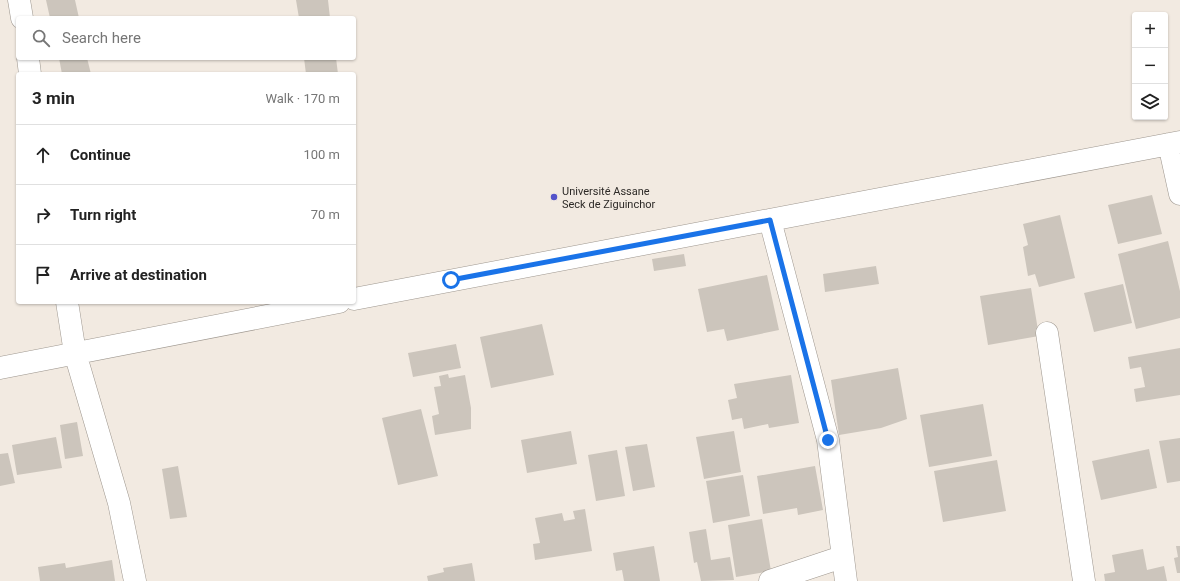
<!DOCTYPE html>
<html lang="en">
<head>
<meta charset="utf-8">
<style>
	body { margin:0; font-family:Roboto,sans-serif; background:#f6f6f6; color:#222 }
	.controls { position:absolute; right:12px; top:12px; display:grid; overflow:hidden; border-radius:4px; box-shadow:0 1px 3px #0004 }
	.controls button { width:36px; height:36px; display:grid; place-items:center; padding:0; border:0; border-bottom:1px solid #e0e0e0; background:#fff; color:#222; font:20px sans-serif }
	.stop { position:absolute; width:12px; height:12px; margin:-9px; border:3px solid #1a73e8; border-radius:50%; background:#fff }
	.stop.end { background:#1a73e8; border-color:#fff; box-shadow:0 1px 4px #0008 }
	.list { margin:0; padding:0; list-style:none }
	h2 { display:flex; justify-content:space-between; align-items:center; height:52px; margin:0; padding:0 16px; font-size:17px }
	h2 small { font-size:13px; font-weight:400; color:#767676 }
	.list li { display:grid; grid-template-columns:26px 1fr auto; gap:12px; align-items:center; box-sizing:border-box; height:60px; padding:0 16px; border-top:1px solid #e0e0e0 }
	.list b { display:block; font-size:15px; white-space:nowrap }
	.list em { font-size:13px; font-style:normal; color:#767676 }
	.icon { flex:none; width:22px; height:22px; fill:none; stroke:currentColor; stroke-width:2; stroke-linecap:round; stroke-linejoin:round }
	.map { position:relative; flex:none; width:1180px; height:581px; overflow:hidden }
	.search { position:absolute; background:#fff; box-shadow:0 1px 3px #0004; left:16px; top:16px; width:340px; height:44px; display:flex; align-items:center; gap:10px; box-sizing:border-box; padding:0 14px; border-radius:4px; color:#767676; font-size:15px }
	.panel { position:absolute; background:#fff; box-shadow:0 1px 3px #0004; left:16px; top:72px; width:340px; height:232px; border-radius:4px }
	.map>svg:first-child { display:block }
	.building { fill:#ccc5bc }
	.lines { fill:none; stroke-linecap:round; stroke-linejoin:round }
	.minor-casing { stroke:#9e978f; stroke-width:23 }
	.minor { stroke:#fff; stroke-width:22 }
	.route { stroke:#1a73e8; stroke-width:5 }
	.poi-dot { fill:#5453ca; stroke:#f2eae1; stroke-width:1.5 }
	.labels { text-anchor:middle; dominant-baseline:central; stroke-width:3.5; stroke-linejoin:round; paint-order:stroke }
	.poi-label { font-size:11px; fill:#2d2a27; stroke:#f2eae1; text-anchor:start }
</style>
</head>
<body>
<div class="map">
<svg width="1180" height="581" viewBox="0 0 1180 581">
	<rect width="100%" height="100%" fill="#f2eae1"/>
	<path class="building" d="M 46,0 L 75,0 L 79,18 L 50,18 Z
		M 296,0 L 328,0 L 330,18 L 299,18 Z
		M 59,58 L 87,58 L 91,74 L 62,74 Z
		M 304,58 L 336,58 L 338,74 L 306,74 Z
		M 1152,195 L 1162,234 L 1118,244 L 1108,205 Z
		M 1060,215 L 1075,278 L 1039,287 L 1035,274 L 1028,276 L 1023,247 L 1028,245 L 1023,224 Z
		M 1168,241 L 1180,291 L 1180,318 L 1136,329 L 1118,254 Z
		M 684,254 L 686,266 L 654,271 L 652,259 Z
		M 876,266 L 879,284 L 825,292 L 823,274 Z
		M 767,275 L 779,330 L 727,341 L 724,329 L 707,332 L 698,289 Z
		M 1123,284 L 1132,323 L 1094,332 L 1084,293 Z
		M 1031,288 L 1039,336 L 988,345 L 980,296 Z
		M 542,324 L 554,375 L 491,388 L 480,337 Z
		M 456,344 L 461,368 L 413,377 L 408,353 Z
		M 1180,348 L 1180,395 L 1136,402 L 1134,389 L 1145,387 L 1141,367 L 1130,369 L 1128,357 Z
		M 898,368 L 907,419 L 881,428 L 839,435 L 831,380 Z
		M 448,374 L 449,378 L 465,375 L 471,408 L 471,429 L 435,435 L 432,416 L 439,414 L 434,387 L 441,386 L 439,376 Z
		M 791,375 L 799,423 L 769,428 L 768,424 L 744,429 L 742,418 L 732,420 L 728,400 L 737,398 L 734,384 Z
		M 983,404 L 992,456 L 929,467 L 920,415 Z
		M 421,409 L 438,476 L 398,485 L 382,418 Z
		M 77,422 L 83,456 L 65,459 L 60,425 Z
		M 571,431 L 577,464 L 527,473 L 521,440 Z
		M 734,431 L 741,472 L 704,479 L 696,437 Z
		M 56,437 L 62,468 L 17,475 L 12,445 Z
		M 1180,438 L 1180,481 L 1167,483 L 1159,441 Z
		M 647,444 L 655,487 L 633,491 L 625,447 Z
		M 1149,449 L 1157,488 L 1101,500 L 1092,461 Z
		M 617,450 L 625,496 L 596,501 L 588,455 Z
		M 8,453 L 15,483 L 0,486 L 0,454 Z
		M 997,460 L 1006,511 L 943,522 L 934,471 Z
		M 178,466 L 187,517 L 170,519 L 162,469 Z
		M 815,466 L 823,510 L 798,515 L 797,508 L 763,514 L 757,476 Z
		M 743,475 L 750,516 L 713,523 L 706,481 Z
		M 585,509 L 592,551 L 535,560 L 533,544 L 540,543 L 535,518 L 562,513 L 564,521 L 575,519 L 573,511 Z
		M 762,519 L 771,571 L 736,577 L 728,525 Z
		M 706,529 L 711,560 L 730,557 L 734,580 L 701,581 L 697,562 L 694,563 L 689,532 Z
		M 654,546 L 660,581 L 624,581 L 622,570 L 616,571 L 613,553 Z
		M 1176,546 L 1180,546 L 1180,573 L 1177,573 L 1174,558 L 1178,557 Z
		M 1143,549 L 1147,570 L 1164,566 L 1167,581 L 1105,581 L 1104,574 L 1115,572 L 1112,555 Z
		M 112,560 L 115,581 L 40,581 L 38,567 L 65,563 L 66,568 Z
		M 472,563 L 475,581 L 428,581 L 427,576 L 444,572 L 443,568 Z"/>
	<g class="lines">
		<g class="minor-casing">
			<path id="minor" d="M 19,0 L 22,18
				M 28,58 L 30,74
				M 1169,144 L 1180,194
				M 770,220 L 828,440 L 846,581
				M 354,299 L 1180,142
				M 67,302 L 75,353 L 119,503 L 135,581
				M 1047,333 L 1084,581
				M 0,368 L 339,302
				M 770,581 L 842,557"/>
		</g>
		<use href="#minor" class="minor"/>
	</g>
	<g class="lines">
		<path class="route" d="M 451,280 L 770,220 L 828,440"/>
	</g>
	<circle class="poi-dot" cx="554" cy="197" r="4"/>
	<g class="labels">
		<g class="poi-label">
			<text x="562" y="191">Université Assane<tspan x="562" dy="13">Seck de Ziguinchor</tspan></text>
		</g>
	</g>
</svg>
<div class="controls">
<button>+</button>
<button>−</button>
<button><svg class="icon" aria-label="layers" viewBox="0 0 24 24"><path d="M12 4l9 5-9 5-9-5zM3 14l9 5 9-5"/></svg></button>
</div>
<div class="stop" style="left:451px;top:280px"></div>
<div class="stop end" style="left:828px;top:440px"></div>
<div class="search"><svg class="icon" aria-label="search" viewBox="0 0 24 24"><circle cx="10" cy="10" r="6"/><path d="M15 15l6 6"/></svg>Search here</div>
<section class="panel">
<h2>3 min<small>Walk · 170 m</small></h2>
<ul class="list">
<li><svg class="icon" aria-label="ahead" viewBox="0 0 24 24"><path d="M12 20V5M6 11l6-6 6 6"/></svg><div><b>Continue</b></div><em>100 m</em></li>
<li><svg class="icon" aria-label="right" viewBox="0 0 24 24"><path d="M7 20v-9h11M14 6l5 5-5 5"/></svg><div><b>Turn right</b></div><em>70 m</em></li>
<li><svg class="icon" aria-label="arrive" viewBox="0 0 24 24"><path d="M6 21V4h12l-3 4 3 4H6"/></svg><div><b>Arrive at destination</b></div></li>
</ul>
</section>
</div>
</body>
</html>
